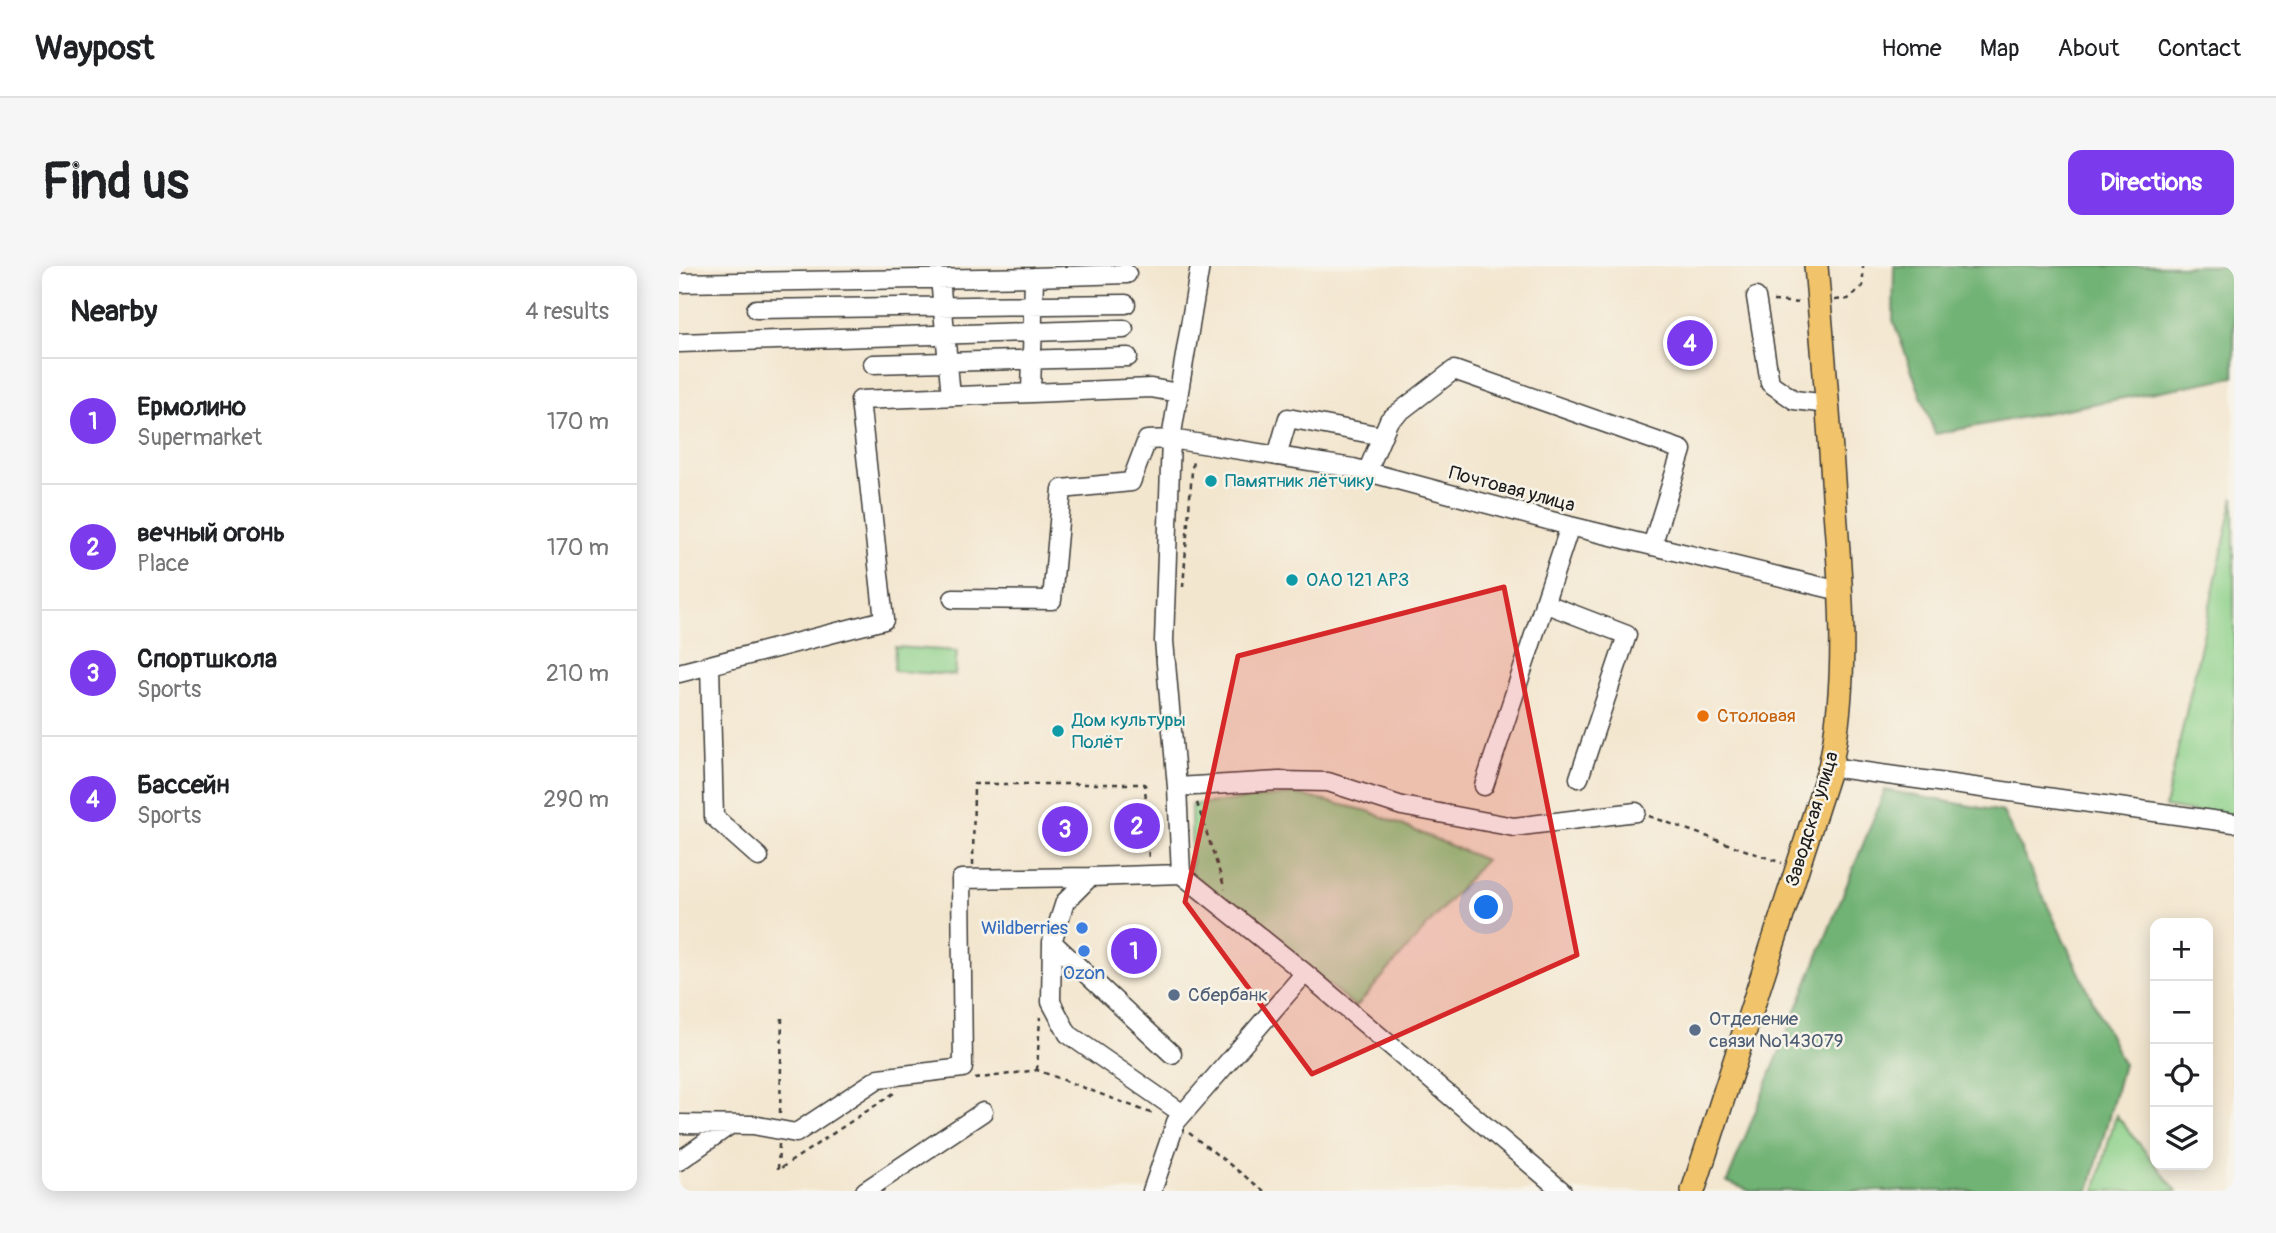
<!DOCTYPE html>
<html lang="en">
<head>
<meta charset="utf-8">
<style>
	body { margin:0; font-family:Pangolin,sans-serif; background:#f6f6f6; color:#202124 }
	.controls { position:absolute; right:21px; bottom:21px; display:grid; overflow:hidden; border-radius:14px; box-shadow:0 4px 18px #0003 }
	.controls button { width:63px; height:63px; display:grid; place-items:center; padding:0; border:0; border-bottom:2px solid #e0e0e0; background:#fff; color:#202124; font:35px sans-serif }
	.you { position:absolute; left:808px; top:642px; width:24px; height:24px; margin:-18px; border:5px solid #fff; border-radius:50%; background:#1a73e8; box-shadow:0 0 0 10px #1a73e833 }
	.badge { display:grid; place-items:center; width:46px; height:46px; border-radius:50%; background:#7c3aed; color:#fff; font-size:23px; font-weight:700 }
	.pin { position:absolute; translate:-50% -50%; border:4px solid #fff; box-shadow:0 2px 7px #0006 }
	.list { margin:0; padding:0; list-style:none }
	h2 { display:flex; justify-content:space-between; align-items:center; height:91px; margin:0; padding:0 28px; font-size:30px }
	h2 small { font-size:23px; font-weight:400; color:#757577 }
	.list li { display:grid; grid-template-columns:46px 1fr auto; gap:21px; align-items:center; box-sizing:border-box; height:126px; padding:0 28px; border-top:2px solid #e0e0e0 }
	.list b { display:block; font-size:26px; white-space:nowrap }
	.list p { margin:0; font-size:23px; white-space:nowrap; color:#757577 }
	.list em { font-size:23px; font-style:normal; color:#757577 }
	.icon { flex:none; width:38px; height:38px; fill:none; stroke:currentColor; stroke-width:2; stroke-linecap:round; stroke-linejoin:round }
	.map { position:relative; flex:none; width:1555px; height:925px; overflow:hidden; border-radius:14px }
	header { display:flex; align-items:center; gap:42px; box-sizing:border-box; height:98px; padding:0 35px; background:#fff; border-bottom:2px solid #e0e0e0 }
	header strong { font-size:33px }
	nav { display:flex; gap:38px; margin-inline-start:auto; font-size:24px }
	.intro { display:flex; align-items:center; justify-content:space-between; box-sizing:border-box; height:168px; padding:0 42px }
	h1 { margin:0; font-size:49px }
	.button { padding:18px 32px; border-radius:14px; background:#7c3aed; color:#fff; font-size:24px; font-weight:700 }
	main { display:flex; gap:42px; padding:0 42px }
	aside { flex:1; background:#fff; border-radius:14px; box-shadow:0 4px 18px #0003 }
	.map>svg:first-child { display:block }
	.green { fill:#8cd089; stroke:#547652; stroke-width:2 }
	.forest { fill:#71b275; stroke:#466748; stroke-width:2 }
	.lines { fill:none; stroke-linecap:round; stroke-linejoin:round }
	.minor-casing { stroke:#3c3a37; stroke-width:21 }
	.major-casing { stroke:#3c3a37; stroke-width:26 }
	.path { stroke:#3c3a37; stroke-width:2.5; stroke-dasharray:5 5; stroke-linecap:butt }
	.minor { stroke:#fff; stroke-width:18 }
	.major { stroke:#f1c36a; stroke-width:23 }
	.marked { fill:#d62828; fill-opacity:0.2; stroke:#d62828; stroke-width:5; stroke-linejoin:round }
	.culture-dot { fill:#0f9aa8; stroke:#f7f3e8; stroke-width:2.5 }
	.food-dot { fill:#e8710a; stroke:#f7f3e8; stroke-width:2.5 }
	.shop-dot { fill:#3f7fe0; stroke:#f7f3e8; stroke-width:2.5 }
	.service-dot { fill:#5c6f8a; stroke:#f7f3e8; stroke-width:2.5 }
	.labels { text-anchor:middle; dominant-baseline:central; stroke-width:5; stroke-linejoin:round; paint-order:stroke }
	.culture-label { font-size:19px; fill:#0d838f; stroke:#f7f3e8; text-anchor:start }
	.street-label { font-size:19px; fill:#1c1c1c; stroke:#f7f3e8 }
	.food-label { font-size:19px; fill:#c56008; stroke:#f7f3e8; text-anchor:start }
	.shop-label { font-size:19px; fill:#366cbe; stroke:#f7f3e8; text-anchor:end }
	.service-label { font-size:19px; fill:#4e5e75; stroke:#f7f3e8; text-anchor:start }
</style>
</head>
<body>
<header>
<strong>Waypost</strong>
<nav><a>Home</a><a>Map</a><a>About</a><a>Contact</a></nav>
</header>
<div class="intro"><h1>Find us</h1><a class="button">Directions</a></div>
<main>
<aside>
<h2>Nearby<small>4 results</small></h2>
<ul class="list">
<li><span class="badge">1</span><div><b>Ермолино</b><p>Supermarket</p></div><em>170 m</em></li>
<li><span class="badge">2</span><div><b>вечный огонь</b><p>Place</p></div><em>170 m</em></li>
<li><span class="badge">3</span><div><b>Спортшкола</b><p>Sports</p></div><em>210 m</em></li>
<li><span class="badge">4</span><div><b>Бассейн</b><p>Sports</p></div><em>290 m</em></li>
</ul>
</aside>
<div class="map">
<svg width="1555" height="925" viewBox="0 0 1555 925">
	<rect width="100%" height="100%" fill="#f7f3e8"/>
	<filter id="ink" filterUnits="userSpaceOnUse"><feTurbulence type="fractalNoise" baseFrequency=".0143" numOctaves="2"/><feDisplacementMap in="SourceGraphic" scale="14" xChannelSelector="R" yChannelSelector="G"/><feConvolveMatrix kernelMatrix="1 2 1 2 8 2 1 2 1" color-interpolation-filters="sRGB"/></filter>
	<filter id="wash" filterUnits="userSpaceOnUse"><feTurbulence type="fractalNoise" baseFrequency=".00686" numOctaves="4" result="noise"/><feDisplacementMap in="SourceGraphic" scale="28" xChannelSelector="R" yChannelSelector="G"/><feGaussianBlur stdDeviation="1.57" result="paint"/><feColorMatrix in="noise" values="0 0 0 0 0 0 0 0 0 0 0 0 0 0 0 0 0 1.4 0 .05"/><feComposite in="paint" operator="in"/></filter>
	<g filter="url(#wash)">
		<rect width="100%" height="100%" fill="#f3e6cf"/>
		<path class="green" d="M 1555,231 L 1555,553 L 1486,541 Z
			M 216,381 L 278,385 L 276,409 L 215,405 Z
			M 616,528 L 689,545 L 806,594 L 677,741 L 512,607 L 512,539 Z
			M 1437,849 L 1498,925 L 1416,925 Z"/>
		<path class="forest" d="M 1215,0 L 1555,0 L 1555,111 L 1256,168 L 1214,54 Z
			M 1206,524 L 1324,546 L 1444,798 L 1410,925 L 1071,925 L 1048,916 Z"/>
	</g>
	<g filter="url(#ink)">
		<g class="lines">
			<g class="minor-casing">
				<path id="minor" d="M 355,11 L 448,8
					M 261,12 L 272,130
					M 0,17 L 355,11 L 352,127
					M 1077,31 L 1091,117 L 1115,134 L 1149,138
					M 77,43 L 447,38
					M 0,77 L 445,63
					M 194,98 L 449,91
					M 598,190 L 609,152 L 703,170
					M 688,206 L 710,154 L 775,104 L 1003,184 L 973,280
					M 274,333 L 373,334 L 383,223 L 452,216 L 468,174 L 492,173 L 674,202 L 891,260 L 1161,325
					M 865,337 L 948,369 L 900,512
					M 31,399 L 35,551 L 80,591
					M 0,407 L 205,354 L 181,134 L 472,122 L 499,127
					M 1151,501 L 1555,557
					M 805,520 L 891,260
					M 498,521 L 485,375 L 492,173 L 521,0
					M 502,608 L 498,521 L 600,515 L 649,516 L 723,540 L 835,561 L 957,546
					M 373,676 L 493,788
					M 504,848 L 389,768 L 372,736 L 373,676 L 386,636 L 411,611 L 502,608 L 626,707 L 883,925
					M 0,858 L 74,859 L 117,867 L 200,812 L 284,802 L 282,613 L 411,611
					M 0,895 L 51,859
					M 186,925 L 304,846
					M 473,925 L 497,856 L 626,707"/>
			</g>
			<g class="major-casing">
				<path id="major" d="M 1014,925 L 1151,501 C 1169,416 1163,331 1156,245 C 1151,163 1144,82 1137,0"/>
			</g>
			<path class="path" d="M 1156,34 L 1169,33 L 1184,20 L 1184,0
				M 1094,35 L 1122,37
				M 504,321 L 514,192
				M 518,537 L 546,623
				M 970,550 L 1103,597
				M 294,599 L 295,518 L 466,518 L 470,595
				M 358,804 L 361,751
				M 296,813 L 358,804 L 477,849
				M 101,847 L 103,751
				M 510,867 L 585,925
				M 100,878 L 99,904 L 218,825"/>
			<use href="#minor" class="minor"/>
			<use href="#major" class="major"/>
		</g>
	</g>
	<path class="marked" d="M 825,321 L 898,689 L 633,808 L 506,636 L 559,390 Z"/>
	<g class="culture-dot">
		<circle cx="532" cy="215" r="7"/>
		<circle cx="613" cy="314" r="7"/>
		<circle cx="379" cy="465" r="7"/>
	</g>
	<circle class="food-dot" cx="1024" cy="450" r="7"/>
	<g class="shop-dot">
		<circle cx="403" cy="662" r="7"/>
		<circle cx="405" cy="685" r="7"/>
	</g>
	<g class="service-dot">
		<circle cx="495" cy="729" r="7"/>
		<circle cx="1016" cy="764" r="7"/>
	</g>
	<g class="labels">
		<g class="culture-label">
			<text x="546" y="215">Памятник лётчику</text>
			<text x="627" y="314">OAO 121 АРЗ</text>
			<text x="393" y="454">Дом культуры<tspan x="393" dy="22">Полёт</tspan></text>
		</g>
		<g class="street-label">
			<text transform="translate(833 223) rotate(15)">Почтовая улица</text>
			<text transform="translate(1133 553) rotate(-73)">Заводская улица</text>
		</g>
		<g class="food-label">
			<text x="1038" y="450">Столовая</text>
		</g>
		<g class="shop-label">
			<text x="389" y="662">Wildberries</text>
			<text x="405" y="707" text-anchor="middle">Ozon</text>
		</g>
		<g class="service-label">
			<text x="509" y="729">Сбербанк</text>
			<text x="1030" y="753">Отделение<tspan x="1030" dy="22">связи №143079</tspan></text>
		</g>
	</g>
</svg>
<div class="controls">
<button>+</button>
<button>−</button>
<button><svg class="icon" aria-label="locate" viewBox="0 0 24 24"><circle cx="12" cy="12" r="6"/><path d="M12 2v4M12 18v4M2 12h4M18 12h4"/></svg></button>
<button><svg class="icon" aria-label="layers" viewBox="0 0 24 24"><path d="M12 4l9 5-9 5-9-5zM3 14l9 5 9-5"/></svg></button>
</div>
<div class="you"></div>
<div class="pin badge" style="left:455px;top:685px">1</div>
<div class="pin badge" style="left:458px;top:560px">2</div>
<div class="pin badge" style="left:386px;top:563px">3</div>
<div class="pin badge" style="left:1011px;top:77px">4</div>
</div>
</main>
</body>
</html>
